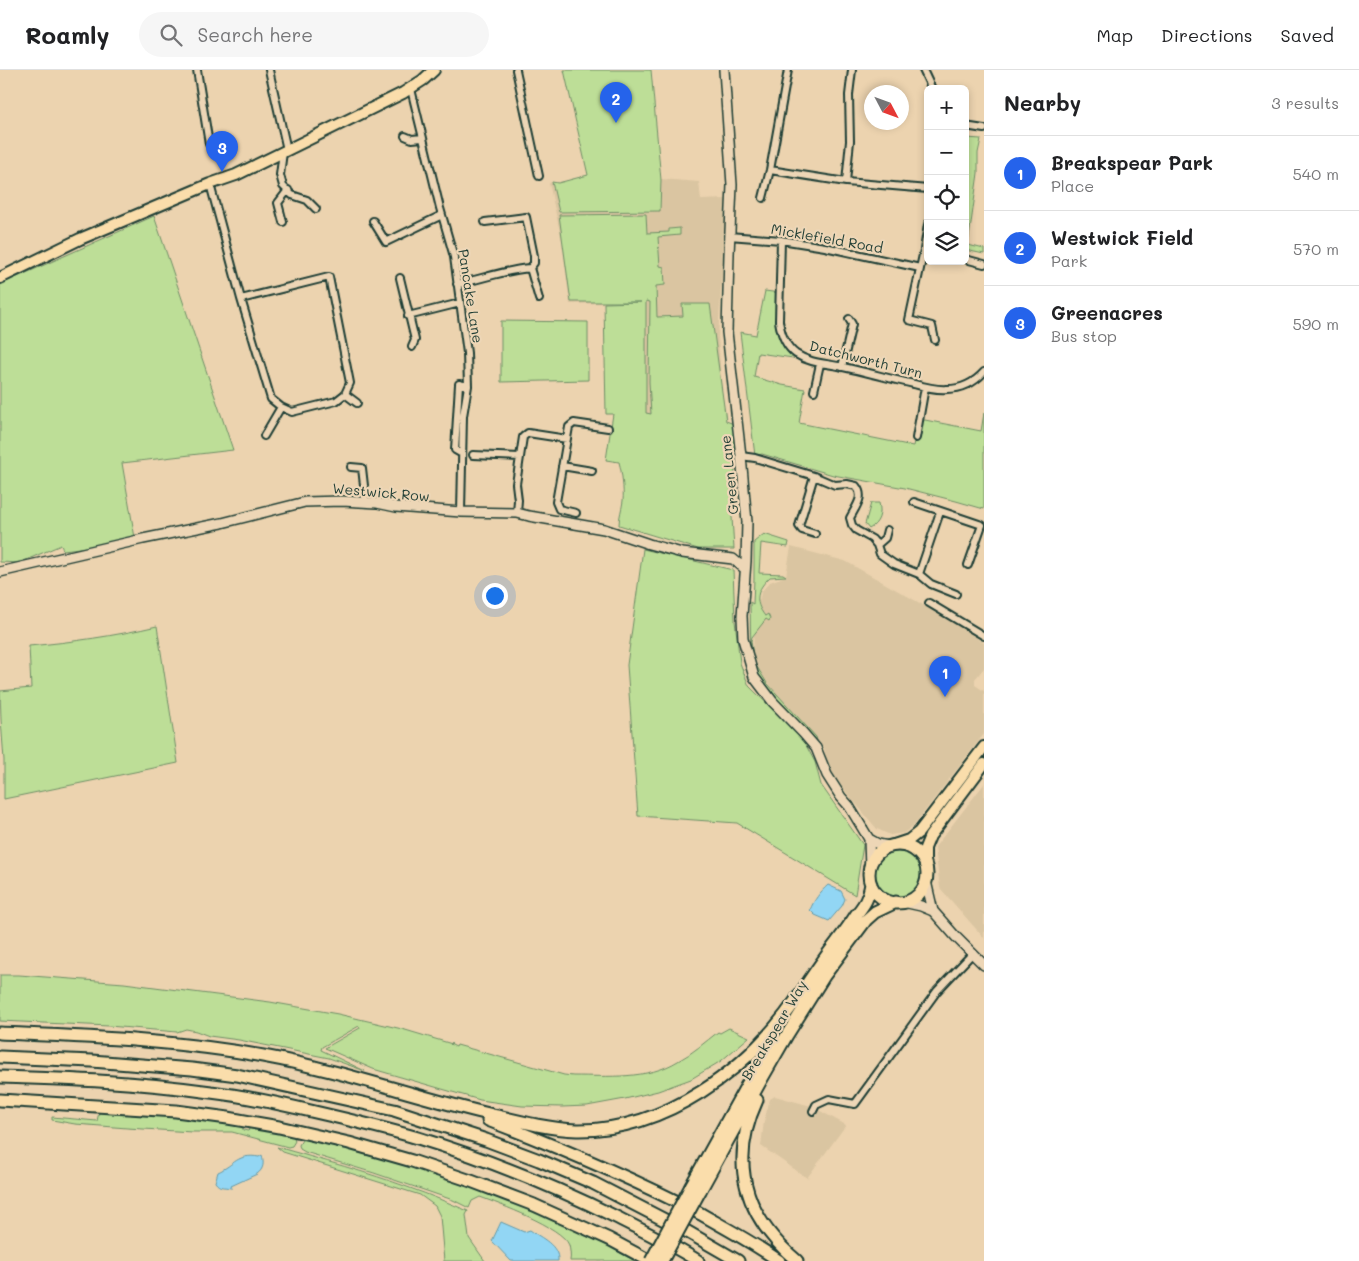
<!DOCTYPE html>
<html lang="en">
<head>
<meta charset="utf-8">
<style>
	body { margin:0; font-family:Mali,sans-serif; background:#f6f6f6; color:#202124 }
	.controls { position:absolute; right:15px; top:15px; display:grid; overflow:hidden; border-radius:8px; box-shadow:0 2px 8px #0003 }
	.controls button { width:45px; height:45px; display:grid; place-items:center; padding:0; border:0; border-bottom:1px solid #e0e0e0; background:#fff; color:#202124; font:25px sans-serif }
	.compass { position:absolute; left:864px; top:15px; width:45px; height:45px; border-radius:50%; background:#fff; box-shadow:0 2px 8px #0003; rotate:131deg }
	.you { position:absolute; left:494px; top:525px; width:18px; height:18px; margin:-12px; border:4px solid #fff; border-radius:50%; background:#1a73e8; box-shadow:0 0 0 8px #1a73e833 }
	.badge { display:grid; place-items:center; width:32px; height:32px; border-radius:50%; background:#2563eb; color:#fff; font-size:16px; font-weight:700 }
	.pin { position:absolute; translate:-50% -41px; filter:drop-shadow(0 1px 2px #0008) }
	.pin::after { content:''; position:absolute; top:26px; width:18px; height:15px; background:inherit; clip-path:polygon(0 0,100% 0,50% 100%) }
	.list { margin:0; padding:0; list-style:none }
	h2 { display:flex; justify-content:space-between; align-items:center; height:65px; margin:0; padding:0 20px; font-size:21px }
	h2 small { font-size:16px; font-weight:400; color:#757577 }
	.list li { display:grid; grid-template-columns:32px 1fr auto; gap:15px; align-items:center; box-sizing:border-box; height:75px; padding:0 20px; border-top:1px solid #e0e0e0 }
	.list b { display:block; font-size:19px; white-space:nowrap }
	.list p { margin:0; font-size:16px; white-space:nowrap; color:#757577 }
	.list em { font-size:16px; font-style:normal; color:#757577 }
	.icon { flex:none; width:28px; height:28px; fill:none; stroke:currentColor; stroke-width:2; stroke-linecap:round; stroke-linejoin:round }
	.map { position:relative; flex:none; width:984px; height:1191px; overflow:hidden }
	header { display:flex; align-items:center; gap:30px; box-sizing:border-box; height:70px; padding:0 25px; background:#fff; border-bottom:1px solid #e0e0e0 }
	header strong { font-size:24px }
	nav { display:flex; gap:28px; margin-inline-start:auto; font-size:18px }
	.search { width:350px; height:45px; background:#f6f6f6; display:flex; align-items:center; gap:12px; box-sizing:border-box; padding:0 18px; border-radius:28px; color:#757577; font-size:19px }
	main { display:flex }
	aside { flex:1; background:#fff }
	.map>svg:first-child { display:block }
	.built { fill:#dac5a1 }
	.green { fill:#bdde97; stroke:#6e8e66; fill-rule:evenodd }
	.water { fill:#92d6f4; stroke:#6499a7 }
	.lines { fill:none; stroke-linecap:round; stroke-linejoin:round }
	.street-casing { stroke:#1f3d34; stroke-width:10 }
	.secondary-casing { stroke:#1f3d34; stroke-width:12 }
	.primary-casing { stroke:#1f3d34; stroke-width:14 }
	.highway-casing { stroke:#1f3d34; stroke-width:15 }
	.street { stroke:#edd6b6; stroke-width:6 }
	.secondary { stroke:#edd6b6; stroke-width:9 }
	.primary { stroke:#faddab; stroke-width:10 }
	.highway { stroke:#faddab; stroke-width:11 }
	.highway-bridge-casing { stroke:#1f3d34; stroke-width:15; stroke-linecap:butt }
	.highway-bridge { stroke:#faddab; stroke-width:11 }
	.labels { text-anchor:middle; dominant-baseline:central; stroke-width:4.5; stroke-linejoin:round; paint-order:stroke }
	.street-label { font-size:14px; fill:#1f3d34; stroke:#edd6b6 }
</style>
</head>
<body>
<header>
<strong>Roamly</strong>
<div class="search"><svg class="icon" aria-label="search" viewBox="0 0 24 24"><circle cx="10" cy="10" r="6"/><path d="M15 15l6 6"/></svg>Search here</div>
<nav><a>Map</a><a>Directions</a><a>Saved</a></nav>
</header>
<main>
<div class="map">
<svg width="984" height="1191" viewBox="0 0 984 1191">
	<rect width="100%" height="100%" fill="#ecd3af"/>
	<filter id="ink" filterUnits="userSpaceOnUse"><feTurbulence type="fractalNoise" baseFrequency=".02" numOctaves="2"/><feDisplacementMap in="SourceGraphic" scale="10" xChannelSelector="R" yChannelSelector="G"/><feConvolveMatrix kernelMatrix="1 2 1 2 8 2 1 2 1" color-interpolation-filters="sRGB"/></filter>
	<g filter="url(#ink)">
		<path class="built" d="M 661,109 L 699,112 L 701,130 L 727,129 L 718,267 L 722,321 L 727,352 L 646,344 L 646,232 L 570,234 L 562,171 L 549,113 L 552,112 L 559,142 L 660,141 Z
			M 791,477 L 845,491 L 957,554 L 984,573 L 984,598 L 975,609 L 975,615 L 984,621 L 984,664 L 914,755 L 904,763 L 890,765 L 877,759 L 841,716 L 828,696 L 824,678 L 802,653 L 775,623 L 759,600 L 753,582 L 754,558 L 761,522 L 770,512 L 786,506 Z
			M 984,714 L 984,868 L 940,818 L 935,777 Z
			M 775,1026 L 811,1036 L 846,1055 L 807,1108 L 761,1076 L 764,1051 L 770,1029 Z"/>
		<path class="green" d="M 564,0 L 651,0 L 661,110 L 660,141 L 559,142 L 552,112 L 558,113 L 588,105 Z
			M 966,68 L 981,69 L 978,83 L 978,103 L 968,175 L 984,179 L 984,184 L 965,180 Z
			M 646,144 L 647,163 L 669,162 L 669,159 L 680,158 L 680,165 L 658,167 L 660,196 L 664,197 L 665,215 L 656,216 L 657,247 L 683,246 L 682,234 L 710,234 L 726,351 L 734,354 L 735,420 L 732,447 L 734,479 L 698,479 L 619,455 C 619,446 622,439 623,431 C 624,419 622,403 619,392 L 606,390 L 613,344 L 606,344 L 604,233 L 641,232 L 571,232 L 559,145 ZM 646,231 L 650,232 L 649,312 L 651,344 L 646,343 Z
			M 154,146 L 233,380 L 122,393 L 135,468 L 120,473 L 63,480 L 61,475 L 19,493 L 0,492 L 0,215 L 9,209 L 15,208 Z
			M 765,221 L 780,223 L 779,251 L 786,273 L 807,290 L 758,283 L 754,307 L 782,315 L 805,319 L 799,353 L 913,376 L 918,351 L 925,350 L 981,361 L 984,343 L 984,439 L 956,431 L 905,418 L 833,405 L 762,384 L 755,386 L 740,262 L 756,265 Z
			M 501,251 L 588,252 L 588,310 L 501,312 Z
			M 871,433 L 879,433 C 882,444 879,453 869,459 L 865,454 Z
			M 764,464 L 789,472 L 788,477 L 761,473 L 759,503 L 783,504 L 786,506 L 770,507 C 757,519 753,531 765,546 L 768,544 L 770,549 L 769,551 L 766,549 L 752,567 L 751,571 L 754,592 L 767,613 L 816,667 L 820,681 L 769,626 L 751,593 L 750,532 L 753,534 L 754,509 L 754,472 Z
			M 643,479 L 733,500 L 735,551 L 740,593 L 749,616 L 802,668 L 815,692 L 821,715 L 863,775 L 855,825 L 737,753 L 638,746 L 627,595 Z
			M 157,556 L 178,693 L 4,729 L 4,690 L 1,650 L 0,621 L 31,618 L 29,576 C 72,572 115,566 157,556 Z
			M875 805a23 23 0 1 1 46 0a23 23 0 1 1-46 0Z
			M 0,905 L 19,905 L 124,913 L 270,932 L 338,944 L 402,959 L 452,974 L 450,974 L 456,977 L 457,975 L 564,1005 L 573,1006 C 608,1006 647,1010 678,991 C 693,983 705,972 718,962 L 720,963 L 729,958 L 749,967 L 721,991 L 691,1009 L 658,1021 L 625,1029 L 587,1036 L 562,1037 L 522,1036 L 480,1030 L 373,999 L 325,978 L 360,958 L 359,956 L 322,977 L 321,980 L 365,1001 L 329,988 L 239,970 L 209,966 L 196,961 L 186,959 L 177,962 L 109,956 L 0,951 Z
			M 99,1042 L 174,1046 L 243,1056 L 243,1060 L 248,1061 L 249,1060 L 248,1058 L 251,1058 L 290,1064 L 294,1067 L 295,1071 L 292,1076 L 288,1077 L 232,1062 L 192,1062 L 127,1058 L 75,1054 L 52,1050 L 52,1047 L 97,1051 Z
			M 306,1067 C 356,1081 406,1094 455,1111 C 517,1132 578,1159 635,1191 L 570,1191 C 571,1186 570,1180 569,1175 C 562,1157 499,1134 480,1127 L 472,1131 L 469,1138 L 453,1130 L 374,1103 L 305,1082 L 300,1079 L 299,1075 L 302,1070 Z
			M 277,1077 C 322,1090 367,1102 410,1118 C 430,1125 449,1133 468,1141 L 466,1145 L 469,1168 L 485,1191 L 444,1191 L 440,1146 L 435,1136 L 420,1125 L 283,1082 Z"/>
		<path class="water" d="M 828,815 L 841,821 L 845,829 L 842,836 L 829,851 L 815,845 L 810,840 C 814,830 820,822 828,815 Z
			M 262,1085 C 264,1093 264,1099 257,1104 L 231,1116 L 232,1118 L 230,1118 C 224,1116 220,1119 215,1112 L 218,1102 C 234,1095 238,1083 259,1087 Z
			M 501,1152 L 524,1162 L 530,1160 C 541,1168 559,1175 558,1191 L 511,1191 L 492,1171 Z"/>
		<g class="lines">
			<g class="street-casing">
				<path id="street" d="M 197,0 L 209,74
					M 269,0 L 287,80
					M 516,0 L 539,106
					M 923,0 L 932,19
					M 411,19 L 440,138 L 454,187 L 467,283 L 468,316 L 463,346 L 461,442
					M 965,56 L 984,59
					M 405,66 L 412,69 L 422,68
					M 283,82 L 280,105 L 283,116 L 292,125 L 307,130 L 316,139
					M 770,100 L 846,112 L 928,119
					M 846,112 L 850,71 L 849,25 L 852,0
					M 210,114 L 241,229 L 271,329 L 281,337 L 292,342 L 336,331 L 345,324 L 350,313 L 329,207 L 241,229
					M 763,128 L 770,100 L 788,0
					M 373,151 L 386,172 L 442,145
					M 283,152 L 278,133 L 288,120
					M 485,152 L 526,147 L 534,186 L 534,193 L 530,198 L 539,229
					M 928,154 L 924,180 L 909,250 L 932,256 L 935,270
					M 729,166 L 781,170 L 825,177 L 920,198
					M 781,170 L 779,251 C 781,264 785,276 796,284 C 811,294 826,293 843,297 C 867,302 890,309 914,314 C 925,317 936,320 947,319 C 962,319 974,313 984,302
					M 965,189 L 984,194
					M 400,208 L 415,270 L 412,277
					M 457,214 C 482,209 505,200 530,198
					M 408,246 L 460,233
					M 842,297 L 852,254 L 849,249
					M 814,321 L 820,294
					M 345,324 L 357,333
					M 264,366 L 281,337
					M 916,368 L 925,317
					M 462,384 L 455,380 L 459,314 L 468,316
					M 473,385 L 520,387
					M 741,386 L 755,388 L 814,406 L 835,415 L 847,414 L 856,416 C 865,427 856,436 850,448 L 852,455 L 856,460 L 872,469 L 877,475 L 880,484 L 894,494 L 919,504 L 931,514 L 956,524
					M 562,396 L 592,401
					M 351,397 L 362,398 L 366,433
					M 814,406 L 799,456 L 802,460 L 815,464
					M 914,432 L 982,455 L 968,495
					M 517,443 L 518,430 L 516,414 L 523,367 L 528,363 L 567,369
					M 576,443 L 559,439 L 556,432 L 569,357 L 574,353 L 608,358
					M 877,475 L 885,468 L 887,460
					M 919,504 L 940,442
					M 929,533 L 984,566
					M 813,1041 L 816,1035 L 829,1029 L 855,1034 L 937,921 L 972,884"/>
			</g>
			<g class="secondary-casing">
				<path id="secondary" d="M 724,0 L 732,115 L 729,184 L 727,262 L 741,386 L 747,452 L 746,491 L 742,546 L 743,569 L 754,607 L 773,632 L 803,663 L 816,678 L 827,705 L 841,727 L 849,736 L 869,769 L 870,798
					M 0,502 L 143,469 L 222,453 L 305,432 L 342,431 L 377,433 L 396,437 L 461,442 L 517,443 L 529,446 L 604,459 L 649,474 L 682,483 L 733,489 L 745,499
					M 869,769 L 878,774 L 888,776
					M 926,811 L 933,841 L 956,867 L 984,895
					M 903,832 L 921,836 L 933,841"/>
			</g>
			<g class="primary-casing">
				<path id="primary" d="M 0,208 L 80,169 L 210,114 L 236,105 L 283,82 L 403,23 L 423,10 L 434,0
					M 894,775 L 909,770 L 919,762 L 984,677
					M 925,794 L 925,778 L 930,766 L 984,694"/>
			</g>
			<g class="highway-casing">
				<path id="highway" d="M869 804a29 29 0 1 1 58 0a29 29 0 1 1-58 0Z
					M 0,963 C 88,967 176,970 263,986 C 340,1000 413,1026 489,1044 C 518,1051 548,1059 577,1060 C 666,1061 747,1000 796,930 C 807,914 818,897 830,881 C 839,869 848,858 856,845 C 860,840 865,834 867,828 C 869,824 870,819 871,814
					M 0,987 L 92,991 L 192,999 L 237,1005 L 394,1040 L 486,1070 L 539,1090 L 593,1113 L 686,1161 L 738,1191
					M 0,1007 C 71,1009 141,1012 211,1022 C 246,1026 281,1034 315,1042 C 350,1050 384,1058 418,1068 C 487,1089 554,1116 618,1148 C 645,1162 673,1175 698,1191
					M 0,1030 L 176,1041 L 228,1048 L 279,1057 L 349,1073 L 412,1091 L 471,1111 L 534,1135 L 609,1169 L 650,1191
					M 757,1030 C 728,1093 745,1147 797,1191
					M 488,1050 C 561,1078 632,1108 701,1144 C 727,1159 754,1173 779,1191
					M 691,1116 L 774,966
					M 700,1121 L 760,1012 L 787,965 L 824,906 L 866,850 L 875,842 L 896,832"/>
			</g>
			<use href="#street" class="street"/>
			<use href="#secondary" class="secondary"/>
			<use href="#primary" class="primary"/>
			<use href="#highway" class="highway"/>
			<g class="highway-bridge-casing">
				<path id="highway-bridge" d="M 651,1191 L 691,1116
					M 662,1191 L 700,1121"/>
			</g>
			<use href="#highway-bridge" class="highway-bridge"/>
		</g>
	</g>
	<g class="labels">
		<g class="street-label">
			<text transform="translate(827 168) rotate(10)">Micklefield Road</text>
			<text transform="translate(471 226) rotate(81)">Pancake Lane</text>
			<text transform="translate(866 289) rotate(14)">Datchworth Turn</text>
			<text transform="translate(729 405) rotate(-96)">Green Lane</text>
			<text transform="translate(381 422) rotate(5)">Westwick Row</text>
			<text transform="translate(774 960) rotate(-59)">Breakspear Way</text>
		</g>
	</g>
</svg>
<div class="controls">
<button>+</button>
<button>−</button>
<button><svg class="icon" aria-label="locate" viewBox="0 0 24 24"><circle cx="12" cy="12" r="6"/><path d="M12 2v4M12 18v4M2 12h4M18 12h4"/></svg></button>
<button><svg class="icon" aria-label="layers" viewBox="0 0 24 24"><path d="M12 4l9 5-9 5-9-5zM3 14l9 5 9-5"/></svg></button>
</div>
<svg class="compass" viewBox="-18 -18 36 36"><path d="M0-13l5 13h-10z" fill="#e53935"/><path d="M0 13l5-13h-10z" fill="#757577"/></svg>
<div class="you"></div>
<div class="pin badge" style="left:945px;top:627px">1</div>
<div class="pin badge" style="left:616px;top:53px">2</div>
<div class="pin badge" style="left:222px;top:102px">3</div>
</div>
<aside>
<h2>Nearby<small>3 results</small></h2>
<ul class="list">
<li><span class="badge">1</span><div><b>Breakspear Park</b><p>Place</p></div><em>540 m</em></li>
<li><span class="badge">2</span><div><b>Westwick Field</b><p>Park</p></div><em>570 m</em></li>
<li><span class="badge">3</span><div><b>Greenacres</b><p>Bus stop</p></div><em>590 m</em></li>
</ul>
</aside>
</main>
</body>
</html>
